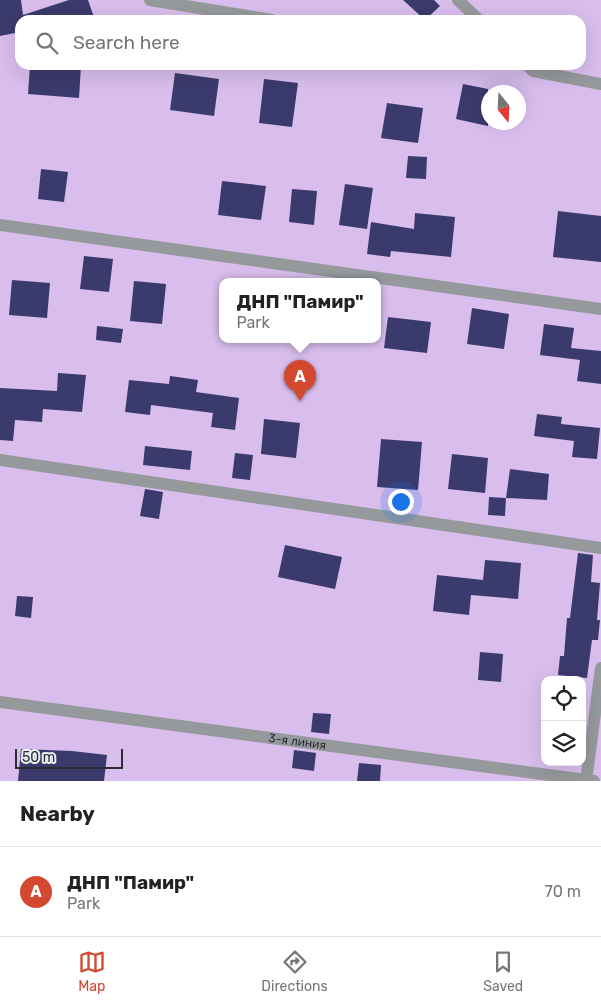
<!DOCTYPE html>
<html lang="en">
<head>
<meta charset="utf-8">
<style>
	body { margin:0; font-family:Rubik,sans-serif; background:#f6f6f6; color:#222 }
	.controls { position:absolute; right:15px; bottom:15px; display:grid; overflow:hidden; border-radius:10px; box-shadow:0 5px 20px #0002 }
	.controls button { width:45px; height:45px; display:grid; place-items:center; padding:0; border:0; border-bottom:1px solid #e0e0e0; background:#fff; color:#222; font:25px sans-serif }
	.compass { position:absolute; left:481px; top:85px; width:45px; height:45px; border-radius:50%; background:#fff; box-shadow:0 5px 20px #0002; rotate:162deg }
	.scale { position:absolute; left:15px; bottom:12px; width:108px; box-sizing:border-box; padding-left:5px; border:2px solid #2b2d30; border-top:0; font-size:14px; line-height:18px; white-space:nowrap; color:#2b2d30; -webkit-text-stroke:4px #e9eef5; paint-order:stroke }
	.you { position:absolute; left:400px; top:501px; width:18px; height:18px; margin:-12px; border:4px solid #fff; border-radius:50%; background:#1a73e8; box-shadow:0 0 0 8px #1a73e833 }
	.badge { display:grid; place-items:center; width:32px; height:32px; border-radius:50%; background:#d3482f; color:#fff; font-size:16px; font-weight:700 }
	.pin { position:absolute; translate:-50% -41px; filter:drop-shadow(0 1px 2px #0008) }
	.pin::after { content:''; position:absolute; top:26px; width:18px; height:15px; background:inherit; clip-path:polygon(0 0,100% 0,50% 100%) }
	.popup { position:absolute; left:219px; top:278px; width:162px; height:65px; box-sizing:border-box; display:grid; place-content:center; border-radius:10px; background:#fff; filter:drop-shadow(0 1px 4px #0005); font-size:16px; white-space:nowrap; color:#767676 }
	.popup b { font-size:19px; color:#222 }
	.popup::after { content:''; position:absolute; left:50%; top:100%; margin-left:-10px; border:10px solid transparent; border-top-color:#fff }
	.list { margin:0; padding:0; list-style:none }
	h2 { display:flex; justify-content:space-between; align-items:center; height:65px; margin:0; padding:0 20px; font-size:21px }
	h2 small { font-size:16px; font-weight:400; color:#767676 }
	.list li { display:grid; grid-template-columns:32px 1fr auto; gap:15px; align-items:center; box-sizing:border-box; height:90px; padding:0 20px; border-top:1px solid #e0e0e0 }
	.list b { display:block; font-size:19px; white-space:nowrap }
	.list p { margin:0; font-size:16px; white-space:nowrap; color:#767676 }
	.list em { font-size:16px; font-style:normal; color:#767676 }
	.icon { flex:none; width:28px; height:28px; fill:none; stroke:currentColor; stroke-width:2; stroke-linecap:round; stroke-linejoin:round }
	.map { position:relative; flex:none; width:601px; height:781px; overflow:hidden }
	.search { position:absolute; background:#fff; box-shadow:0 5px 20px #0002; left:15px; right:15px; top:15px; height:55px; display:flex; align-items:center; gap:12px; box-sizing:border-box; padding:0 18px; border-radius:15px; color:#767676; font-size:19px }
	.sheet { height:155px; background:#fff }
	nav { display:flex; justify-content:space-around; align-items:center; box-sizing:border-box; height:70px; border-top:1px solid #e0e0e0; background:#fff; font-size:14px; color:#767676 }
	nav a { display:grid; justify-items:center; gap:2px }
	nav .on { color:#d3482f }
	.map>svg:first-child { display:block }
	.green { fill:#d8bded; fill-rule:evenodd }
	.building { fill:#3b3a6c }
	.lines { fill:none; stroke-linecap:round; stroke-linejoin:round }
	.minor { stroke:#95999b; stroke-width:12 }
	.labels { text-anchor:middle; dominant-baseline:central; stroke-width:5; stroke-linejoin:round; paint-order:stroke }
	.street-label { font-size:12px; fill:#2b2d30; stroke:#e9eef5 }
</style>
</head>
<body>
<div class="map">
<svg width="601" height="781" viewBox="0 0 601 781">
	<rect width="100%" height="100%" fill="#e9eef5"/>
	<path class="green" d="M 0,0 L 601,0 L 601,781 L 0,781 ZM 20,20 L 581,20 L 581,65 L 20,65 ZM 488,92 L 518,92 L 518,122 L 488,122 ZM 222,282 L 378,282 L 378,340 L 222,340 ZM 545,680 L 582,680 L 582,762 L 545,762 Z"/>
	<path class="building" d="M 0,0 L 21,0 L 23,15 L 69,0 L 88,0 L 95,20 L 20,20 L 20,32 L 0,36 Z
		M 403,0 L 434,0 L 440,6 L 425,20 Z
		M 30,65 L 81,66 L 79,98 L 28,94 Z
		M 175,73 L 219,79 L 214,116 L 170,110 Z
		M 264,79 L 298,83 L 292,127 L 259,123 Z
		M 463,84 L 488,89 L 488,126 L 456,119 Z
		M 387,103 L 423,108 L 418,143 L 381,138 Z
		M 408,156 L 427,157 L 426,179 L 406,178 Z
		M 41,169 L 68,172 L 64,202 L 38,199 Z
		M 222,181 L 266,186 L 261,220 L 218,215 Z
		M 345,184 L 373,188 L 367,229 L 339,225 Z
		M 292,189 L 317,191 L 314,225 L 289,222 Z
		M 558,211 L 601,216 L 601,262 L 553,257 Z
		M 415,213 L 455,217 L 451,257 L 391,251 L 390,257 L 367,254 L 371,222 L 414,229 Z
		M 84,256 L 113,259 L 109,292 L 80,289 Z
		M 12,280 L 50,283 L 47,318 L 9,315 Z
		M 134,281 L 166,284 L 162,324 L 130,321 Z
		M 472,308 L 509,314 L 504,349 L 467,344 Z
		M 388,317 L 431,322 L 427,353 L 384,348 Z
		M 544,324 L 574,328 L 571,348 L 601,351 L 601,384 L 577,381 L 580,360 L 540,355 Z
		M 97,326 L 123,329 L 121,343 L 96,340 Z
		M 58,373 L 86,375 L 82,412 L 43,409 L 42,422 L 15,420 L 13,441 L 0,440 L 0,388 L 57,391 Z
		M 170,376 L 198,380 L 196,392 L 239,398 L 235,430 L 211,427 L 213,413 L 151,405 L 150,415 L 125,412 L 129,380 L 169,384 Z
		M 537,414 L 562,417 L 561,424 L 600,428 L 597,459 L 572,457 L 574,441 L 534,436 Z
		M 264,419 L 300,423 L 296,458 L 261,454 Z
		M 381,439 L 422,442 L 418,490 L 377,487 Z
		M 145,446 L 192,451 L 190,470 L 143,465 Z
		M 235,453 L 253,455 L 250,480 L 232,478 Z
		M 452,454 L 488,458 L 485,493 L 448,489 Z
		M 510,469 L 549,474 L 547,500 L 506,498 Z
		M 145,489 L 163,492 L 159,519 L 140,516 Z
		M 489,497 L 506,498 L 505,516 L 488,515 Z
		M 285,545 L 342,557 L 335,589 L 278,577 Z
		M 578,553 L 593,555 L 591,582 L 600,583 L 597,620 L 600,620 L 598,640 L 592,640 L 587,678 L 558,675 L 560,656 L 564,656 L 567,618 L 570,618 Z
		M 485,560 L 521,563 L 518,599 L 471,595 L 469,615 L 433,611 L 437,575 L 483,580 Z
		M 17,596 L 33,597 L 31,618 L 15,616 Z
		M 480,652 L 503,654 L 501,682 L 478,680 Z
		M 313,713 L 331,714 L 329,734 L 311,732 Z
		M 21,749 L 72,751 L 107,755 L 104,781 L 18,781 Z
		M 294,750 L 316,753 L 314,771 L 292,768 Z
		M 359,763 L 381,765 L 380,781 L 357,781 Z"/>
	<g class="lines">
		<g class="minor">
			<path d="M 150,0 L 272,20"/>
			<path d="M 458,0 L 479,20"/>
			<path d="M 527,65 L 533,71 L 601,84"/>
			<path d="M 0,225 L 601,309"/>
			<path d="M 0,460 L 601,548"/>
			<path id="s1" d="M 0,702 L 594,781"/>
			<path d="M 586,781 L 601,668"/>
		</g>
	</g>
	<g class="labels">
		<g class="street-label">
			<text stroke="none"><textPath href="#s1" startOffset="300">3-я линия</textPath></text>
		</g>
	</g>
</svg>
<div class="controls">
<button><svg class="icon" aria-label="locate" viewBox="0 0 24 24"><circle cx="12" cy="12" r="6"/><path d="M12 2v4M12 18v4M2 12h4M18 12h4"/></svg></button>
<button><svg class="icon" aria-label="layers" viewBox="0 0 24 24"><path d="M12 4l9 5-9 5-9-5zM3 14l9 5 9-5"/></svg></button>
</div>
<svg class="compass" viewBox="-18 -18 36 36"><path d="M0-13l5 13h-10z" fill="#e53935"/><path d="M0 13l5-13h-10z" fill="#767676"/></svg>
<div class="scale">50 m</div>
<div class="you"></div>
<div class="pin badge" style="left:300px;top:401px">A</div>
<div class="popup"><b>ДНП &quot;Памир&quot;</b>Park</div>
<div class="search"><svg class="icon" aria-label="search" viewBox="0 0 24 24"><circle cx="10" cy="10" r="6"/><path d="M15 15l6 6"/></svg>Search here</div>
</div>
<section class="sheet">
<h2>Nearby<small></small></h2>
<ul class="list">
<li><span class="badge">A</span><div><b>ДНП &quot;Памир&quot;</b><p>Park</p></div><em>70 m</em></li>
</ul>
</section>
<nav>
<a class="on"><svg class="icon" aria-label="map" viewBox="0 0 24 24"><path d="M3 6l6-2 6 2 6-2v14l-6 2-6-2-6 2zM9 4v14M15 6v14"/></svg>Map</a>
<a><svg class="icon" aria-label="directions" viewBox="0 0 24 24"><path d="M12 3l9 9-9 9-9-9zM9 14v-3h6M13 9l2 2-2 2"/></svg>Directions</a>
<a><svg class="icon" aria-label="saved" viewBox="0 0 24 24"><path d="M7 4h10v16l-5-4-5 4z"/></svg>Saved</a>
</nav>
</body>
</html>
